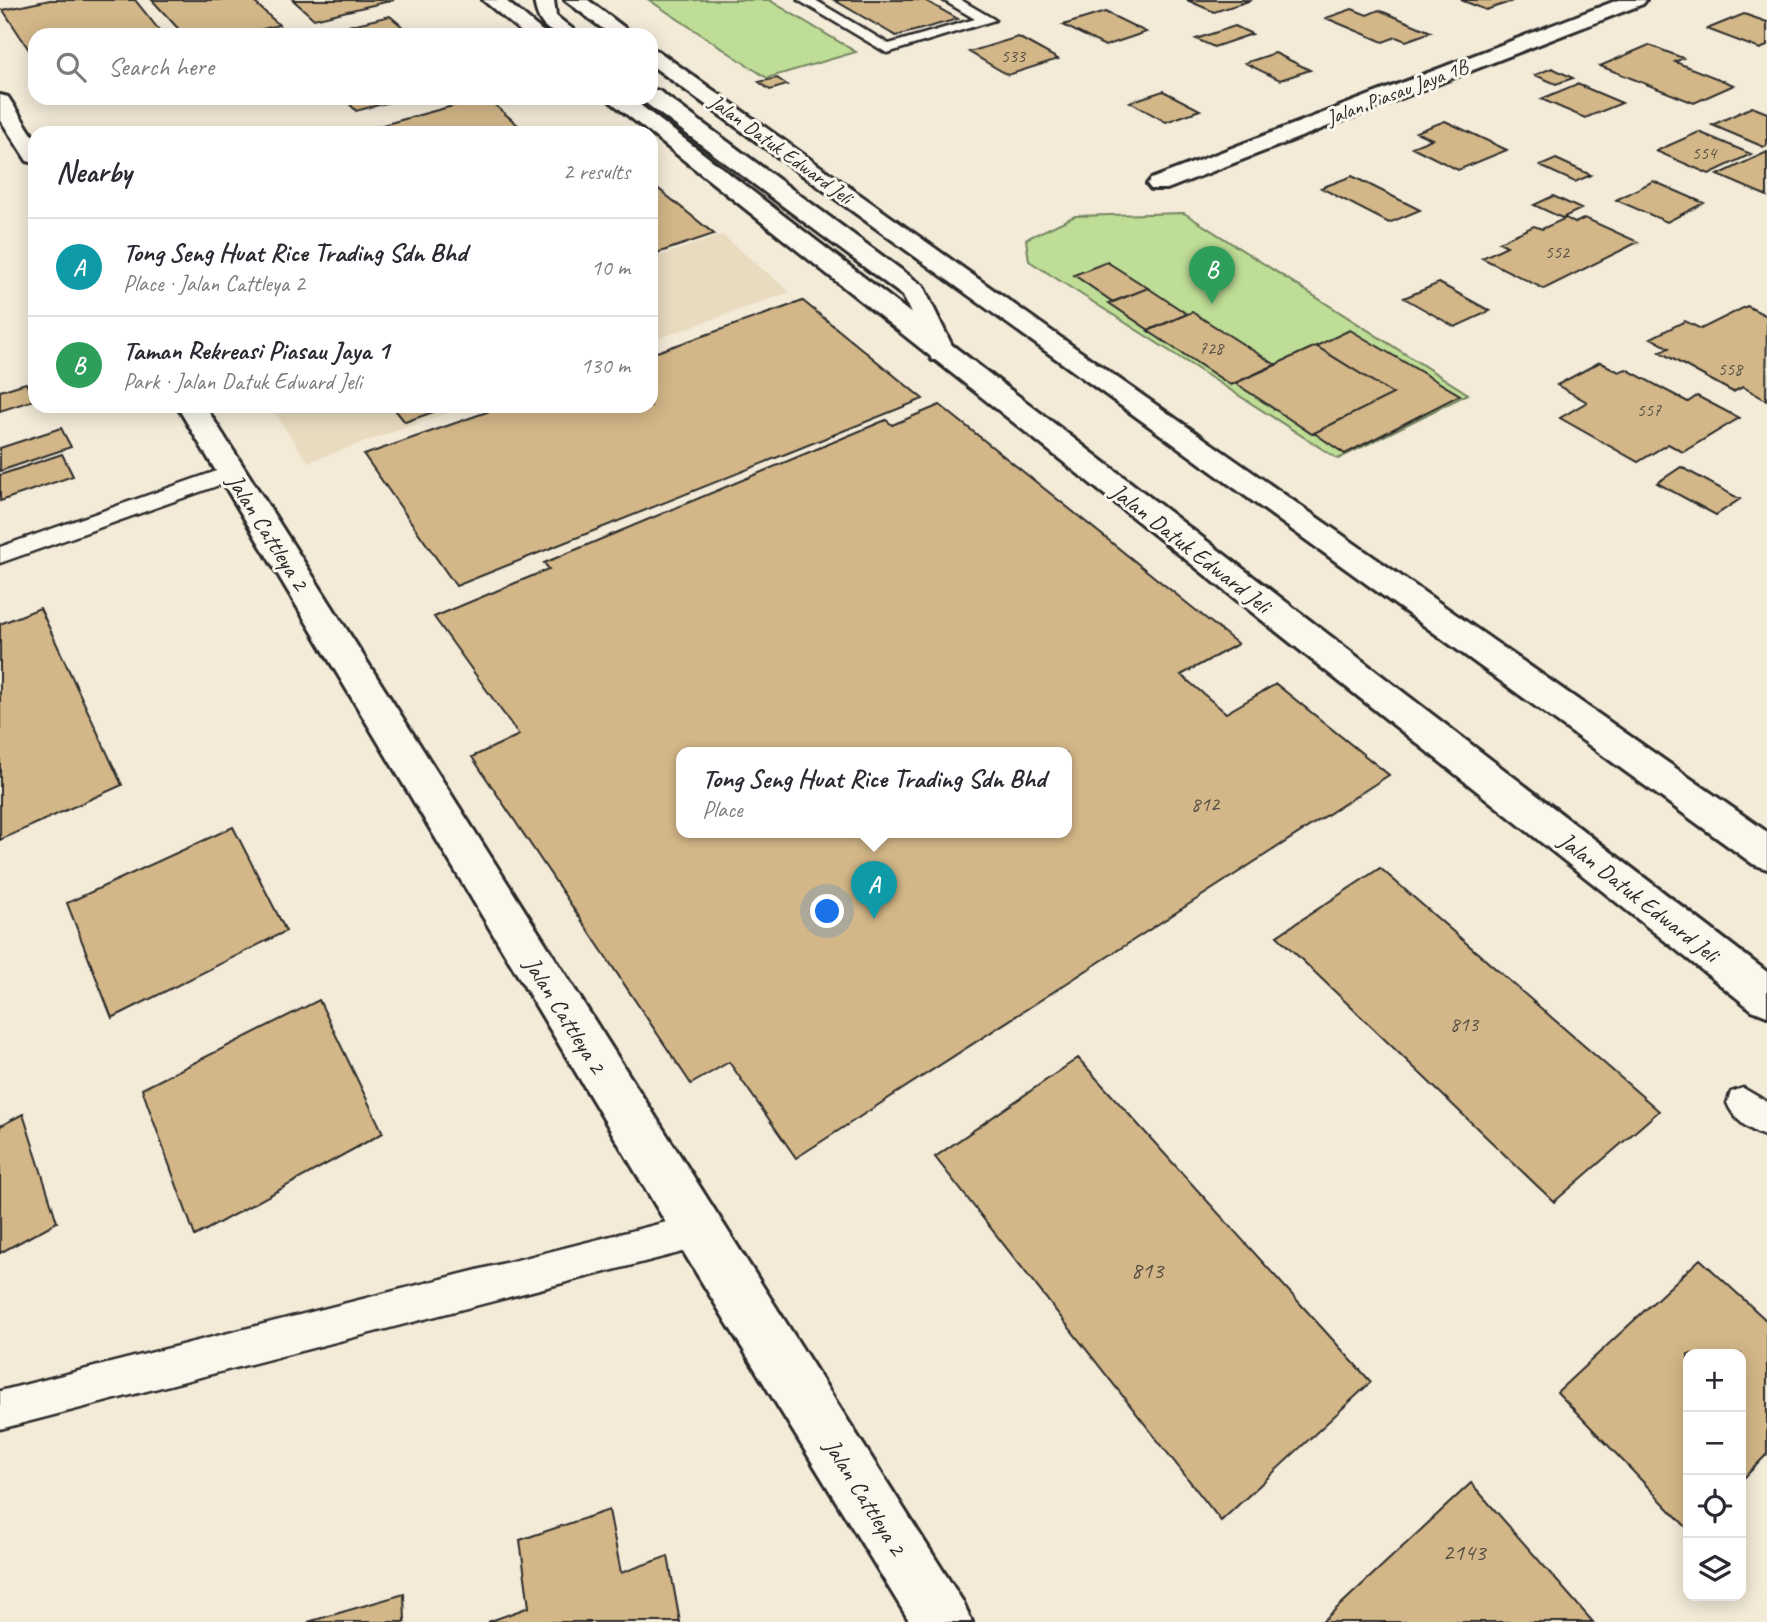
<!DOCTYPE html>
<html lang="en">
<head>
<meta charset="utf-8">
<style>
	body { margin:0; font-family:Caveat,sans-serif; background:#f2f2f3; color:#2b2b33 }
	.controls { position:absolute; right:21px; bottom:21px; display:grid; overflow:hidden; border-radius:14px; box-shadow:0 4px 18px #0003 }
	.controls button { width:63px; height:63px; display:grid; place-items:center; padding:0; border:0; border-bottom:2px solid #e1e1e2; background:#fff; color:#2b2b33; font:35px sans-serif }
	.you { position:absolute; left:828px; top:912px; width:24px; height:24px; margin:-18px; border:5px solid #fff; border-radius:50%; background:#1a73e8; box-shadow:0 0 0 10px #1a73e833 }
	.badge { display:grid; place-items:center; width:46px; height:46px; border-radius:50%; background:#1a73e8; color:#fff; font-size:23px; font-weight:700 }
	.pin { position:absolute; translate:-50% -58px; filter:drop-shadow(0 2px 4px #0008) }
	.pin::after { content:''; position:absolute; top:37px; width:24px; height:21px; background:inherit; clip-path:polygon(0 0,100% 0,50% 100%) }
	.popup { position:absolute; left:676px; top:747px; width:396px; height:91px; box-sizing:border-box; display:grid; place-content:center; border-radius:14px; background:#fff; filter:drop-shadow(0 2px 5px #0005); font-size:23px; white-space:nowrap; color:#7c7c81 }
	.popup b { font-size:26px; color:#2b2b33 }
	.popup::after { content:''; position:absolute; left:50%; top:100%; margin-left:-14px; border:14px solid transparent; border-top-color:#fff }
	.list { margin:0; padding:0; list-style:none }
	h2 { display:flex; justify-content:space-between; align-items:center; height:91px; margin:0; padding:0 28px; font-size:30px }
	h2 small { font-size:23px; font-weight:400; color:#7c7c81 }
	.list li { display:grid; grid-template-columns:46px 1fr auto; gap:21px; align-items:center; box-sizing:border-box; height:98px; padding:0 28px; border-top:2px solid #e1e1e2 }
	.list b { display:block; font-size:26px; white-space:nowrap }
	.list p { margin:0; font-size:23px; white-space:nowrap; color:#7c7c81 }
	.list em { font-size:23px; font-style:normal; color:#7c7c81 }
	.icon { flex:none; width:38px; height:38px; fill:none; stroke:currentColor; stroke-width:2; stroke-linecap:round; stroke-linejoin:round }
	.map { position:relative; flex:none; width:1767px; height:1622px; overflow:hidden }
	.search { position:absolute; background:#fff; box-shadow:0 4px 18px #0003; left:28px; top:28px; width:630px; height:77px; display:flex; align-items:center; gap:18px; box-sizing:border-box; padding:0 24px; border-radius:21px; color:#7c7c81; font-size:26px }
	.panel { position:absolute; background:#fff; box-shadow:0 4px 18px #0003; left:28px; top:126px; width:630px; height:287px; border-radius:21px }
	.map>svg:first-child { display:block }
	.built { fill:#e9dbc0 }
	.green { fill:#bedd96; stroke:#748460; stroke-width:2 }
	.building { fill:#d3b788; stroke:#2b2b2b; stroke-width:2; fill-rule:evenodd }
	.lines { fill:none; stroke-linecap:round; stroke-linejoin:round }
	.service-casing { stroke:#2b2b2b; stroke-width:5 }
	.minor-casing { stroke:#2b2b2b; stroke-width:6 }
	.tertiary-casing { stroke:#2b2b2b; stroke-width:6 }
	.service { fill:#fbf7ec; fill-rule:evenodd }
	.minor { fill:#fbf7ec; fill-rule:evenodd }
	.tertiary { fill:#fbf7ec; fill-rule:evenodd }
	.labels { text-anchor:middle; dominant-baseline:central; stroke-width:6; stroke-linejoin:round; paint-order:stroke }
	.far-number-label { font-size:18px; fill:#554e42 }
	.far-street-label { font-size:21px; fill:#2b2b2b; stroke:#fbf7ec }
	.number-label { font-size:21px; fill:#554e42 }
	.street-label { font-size:24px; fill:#2b2b2b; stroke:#fbf7ec }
	.near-number-label { font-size:24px; fill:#554e42 }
</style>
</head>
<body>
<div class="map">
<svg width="1767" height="1622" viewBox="0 0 1767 1622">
	<rect width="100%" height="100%" fill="#f3ead8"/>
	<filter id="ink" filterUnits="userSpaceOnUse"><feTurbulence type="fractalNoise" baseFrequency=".0143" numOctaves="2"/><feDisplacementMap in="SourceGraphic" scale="14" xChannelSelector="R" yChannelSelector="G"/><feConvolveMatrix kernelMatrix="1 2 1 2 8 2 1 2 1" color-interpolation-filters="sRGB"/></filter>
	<g filter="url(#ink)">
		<path class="built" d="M 722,235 L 790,292 L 651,341 L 651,259 Z
			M 270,406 L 467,406 L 308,462 Z"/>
		<path class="green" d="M 649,0 L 769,0 L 856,52 L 767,78 Z
			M 1184,213 L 1468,394 L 1338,459 L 1029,261 L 1026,239 L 1075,216 Z"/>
		<path class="building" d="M 50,0 L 135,0 L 163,35 L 35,35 L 35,59 L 3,10 Z
			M 152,0 L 252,0 L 279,25 L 239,35 L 184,35 Z
			M 293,0 L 394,0 L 314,19 Z
			M 834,0 L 924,0 L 958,19 L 896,36 Z
			M 1187,0 L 1252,0 L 1214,12 Z
			M 1461,0 L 1504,0 L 1510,2 L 1486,10 Z
			M 1352,9 L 1367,15 L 1379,10 L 1431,32 L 1406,41 L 1396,37 L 1383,42 L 1326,18 Z
			M 1105,12 L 1146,32 L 1105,46 L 1063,25 Z
			M 1744,14 L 1767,22 L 1767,46 L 1760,49 L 1707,29 Z
			M 390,16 L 412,35 L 309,35 Z
			M 1235,26 L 1252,34 L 1214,47 L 1196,39 Z
			M 1018,37 L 1058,59 L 1008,75 L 969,52 Z
			M 1649,45 L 1683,58 L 1675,62 L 1734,85 L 1694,103 L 1600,66 Z
			M 1275,53 L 1310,70 L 1280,80 L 1245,63 Z
			M 1552,68 L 1573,78 L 1556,84 L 1535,75 Z
			M 777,78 L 787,85 L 770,90 L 759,82 Z
			M 1577,84 L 1622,103 L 1585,118 L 1541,99 Z
			M 1163,91 L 1200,110 L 1166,122 L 1130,102 Z
			M 344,98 L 405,98 L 356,111 Z
			M 482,98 L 487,98 L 527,133 L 353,133 Z
			M 1752,107 L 1767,113 L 1767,145 L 1764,147 L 1712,125 Z
			M 1445,121 L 1507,150 L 1458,170 L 1412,147 L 1432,139 L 1416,132 Z
			M 1699,132 L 1751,154 L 1709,174 L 1656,151 Z
			M 1767,152 L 1767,196 L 1718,175 Z
			M 1556,159 L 1591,175 L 1575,182 L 1540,166 Z
			M 1352,176 L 1420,210 L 1389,223 L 1321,188 Z
			M 1653,181 L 1704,203 L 1667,222 L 1616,200 Z
			M 655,186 L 714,234 L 651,255 L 651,187 Z
			M 1553,196 L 1581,209 L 1562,218 L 1534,205 Z
			M 1566,218 L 1575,223 L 1585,218 L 1638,242 L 1544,289 L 1482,258 L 1507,246 L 1499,242 L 1534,226 L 1542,229 Z
			M 1107,262 L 1148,288 L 1113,302 L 1074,275 Z
			M 1439,283 L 1490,311 L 1455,327 L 1404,298 Z
			M 1148,288 L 1187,314 L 1149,330 L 1109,303 Z
			M 803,301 L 923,399 L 456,586 L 364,455 L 504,406 L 651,406 L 651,354 Z
			M 1747,306 L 1767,316 L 1766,400 L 1743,387 L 1733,392 L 1660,352 L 1669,348 L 1651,338 L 1685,321 L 1701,329 Z
			M 1192,312 L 1276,365 L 1231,385 L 1148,331 Z
			M 1350,330 L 1460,395 L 1345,454 L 1314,433 L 1393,394 L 1316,346 Z
			M 1316,346 L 1393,394 L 1312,434 L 1235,383 Z
			M 1600,362 L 1619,372 L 1626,369 L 1688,402 L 1697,396 L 1739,418 L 1683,452 L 1668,444 L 1638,462 L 1560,418 L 1587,402 L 1557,385 Z
			M 26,383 L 34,400 L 0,411 L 0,391 Z
			M 940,405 L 1238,644 L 1181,675 L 1226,713 L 1276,684 L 1389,775 L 796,1158 L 729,1062 L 691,1084 L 472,757 L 519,735 L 434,617 L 549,569 L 544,563 L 886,420 L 892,425 ZM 682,753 L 1066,753 L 1066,833 L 682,833 Z
			M 392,406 L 450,406 L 405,422 Z
			M 61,428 L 71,447 L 0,471 L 0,448 Z
			M 62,454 L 73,476 L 0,501 L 0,475 Z
			M 1681,467 L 1740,499 L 1716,515 L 1657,483 Z
			M 40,608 L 122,785 L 0,840 L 0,624 Z
			M 233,827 L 286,931 L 112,1018 L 67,903 Z
			M 1380,868 L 1659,1111 L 1554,1202 L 1277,936 Z
			M 319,1000 L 383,1133 L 195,1236 L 142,1089 Z
			M 1078,1058 L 1371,1382 L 1221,1521 L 935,1157 Z
			M 23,1114 L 57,1222 L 0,1253 L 0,1126 Z
			M 1700,1259 L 1767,1321 L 1767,1454 L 1741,1481 L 1741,1354 L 1688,1354 L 1688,1529 L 1557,1392 Z
			M 1471,1483 L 1593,1622 L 1322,1622 Z
			M 609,1510 L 621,1573 L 668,1556 L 680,1622 L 488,1622 L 529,1607 L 520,1540 Z
			M 404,1594 L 405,1622 L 308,1622 Z"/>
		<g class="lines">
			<g class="service-casing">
				<path id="service" d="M 798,0 L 815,0 L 889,44 L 975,19 L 943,0 L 961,0 L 995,20 L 887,53 Z
					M 231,466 L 242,473 L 239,478 L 0,563 L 0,547 Z
					M 1743,1088 L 1767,1102 L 1767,1137 C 1750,1131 1734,1120 1727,1103 L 1731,1092 Z
					M 698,1214 L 710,1219 L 716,1231 L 710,1243 L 698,1248 L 0,1429 L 0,1391 Z"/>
			</g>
			<g class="minor-casing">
				<path id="minor" d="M 534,0 L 554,0 L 556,16 L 580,35 C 551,35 539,31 534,0 Z
					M 1618,0 L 1646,0 L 1643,4 L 1167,189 L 1151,189 L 1147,184 L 1151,179 Z
					M 651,89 L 659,91 L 923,286 L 956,354 L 952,360 L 932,360 L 903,296 L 643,101 L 642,98 L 651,98 Z
					M 0,95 L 8,97 L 35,139 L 35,163 L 27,161 L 0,119 Z
					M 177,406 L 205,406 L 963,1602 L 972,1622 L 910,1622 L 681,1248 Z"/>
			</g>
			<g class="tertiary-casing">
				<path id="tertiary" d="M 483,0 L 505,0 L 547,35 L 525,35 Z
					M 565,0 L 588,0 L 634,35 L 611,35 Z
					M 651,49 L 658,51 L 1109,372 L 1767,832 L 1767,869 L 1753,864 L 651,65 Z
					M 606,98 L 631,98 L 1767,972 L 1767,1016 L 1752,1010 Z"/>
			</g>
			<use href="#service" class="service"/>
			<use href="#minor" class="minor"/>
			<use href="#tertiary" class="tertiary"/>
		</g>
	</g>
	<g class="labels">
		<g class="far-number-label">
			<text x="1013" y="56">533</text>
			<text x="1704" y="153">554</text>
			<text x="1557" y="252">552</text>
			<text x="1211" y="348">728</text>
			<text x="1730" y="369">558</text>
			<text x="1649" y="410">557</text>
		</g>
		<g class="far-street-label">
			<text transform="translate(1397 92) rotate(-21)">Jalan Piasau Jaya 1B</text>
			<text transform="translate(781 149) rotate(36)">Jalan Datuk Edward Jeli</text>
		</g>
		<g class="number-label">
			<text x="1205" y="804">812</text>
			<text x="1464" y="1024">813</text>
		</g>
		<g class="street-label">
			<text transform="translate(268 532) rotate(58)">Jalan Cattleya 2</text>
			<text transform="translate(1191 548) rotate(38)">Jalan Datuk Edward Jeli</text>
			<text transform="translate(1639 897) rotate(38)">Jalan Datuk Edward Jeli</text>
			<text transform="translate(565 1015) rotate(58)">Jalan Cattleya 2</text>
			<text transform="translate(865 1497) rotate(58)">Jalan Cattleya 2</text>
		</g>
		<g class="near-number-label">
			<text x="1147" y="1270">813</text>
			<text x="1464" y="1552">2143</text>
		</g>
	</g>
</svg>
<div class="controls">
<button>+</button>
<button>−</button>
<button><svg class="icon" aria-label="locate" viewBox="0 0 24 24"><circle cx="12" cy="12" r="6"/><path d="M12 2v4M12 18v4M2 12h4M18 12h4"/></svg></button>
<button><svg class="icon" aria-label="layers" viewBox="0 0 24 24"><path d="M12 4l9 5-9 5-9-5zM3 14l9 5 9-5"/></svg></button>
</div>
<div class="you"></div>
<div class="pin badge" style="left:874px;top:919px;background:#0f9aa8">A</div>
<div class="popup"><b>Tong Seng Huat Rice Trading Sdn Bhd</b>Place</div>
<div class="pin badge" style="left:1212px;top:304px;background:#2e9e5b">B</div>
<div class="search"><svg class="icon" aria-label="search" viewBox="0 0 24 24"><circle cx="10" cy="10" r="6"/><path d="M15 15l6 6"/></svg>Search here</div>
<section class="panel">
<h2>Nearby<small>2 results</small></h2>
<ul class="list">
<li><span class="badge" style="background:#0f9aa8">A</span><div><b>Tong Seng Huat Rice Trading Sdn Bhd</b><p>Place · Jalan Cattleya 2</p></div><em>10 m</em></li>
<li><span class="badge" style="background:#2e9e5b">B</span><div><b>Taman Rekreasi Piasau Jaya 1</b><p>Park · Jalan Datuk Edward Jeli</p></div><em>130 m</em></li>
</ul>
</section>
</div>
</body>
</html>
